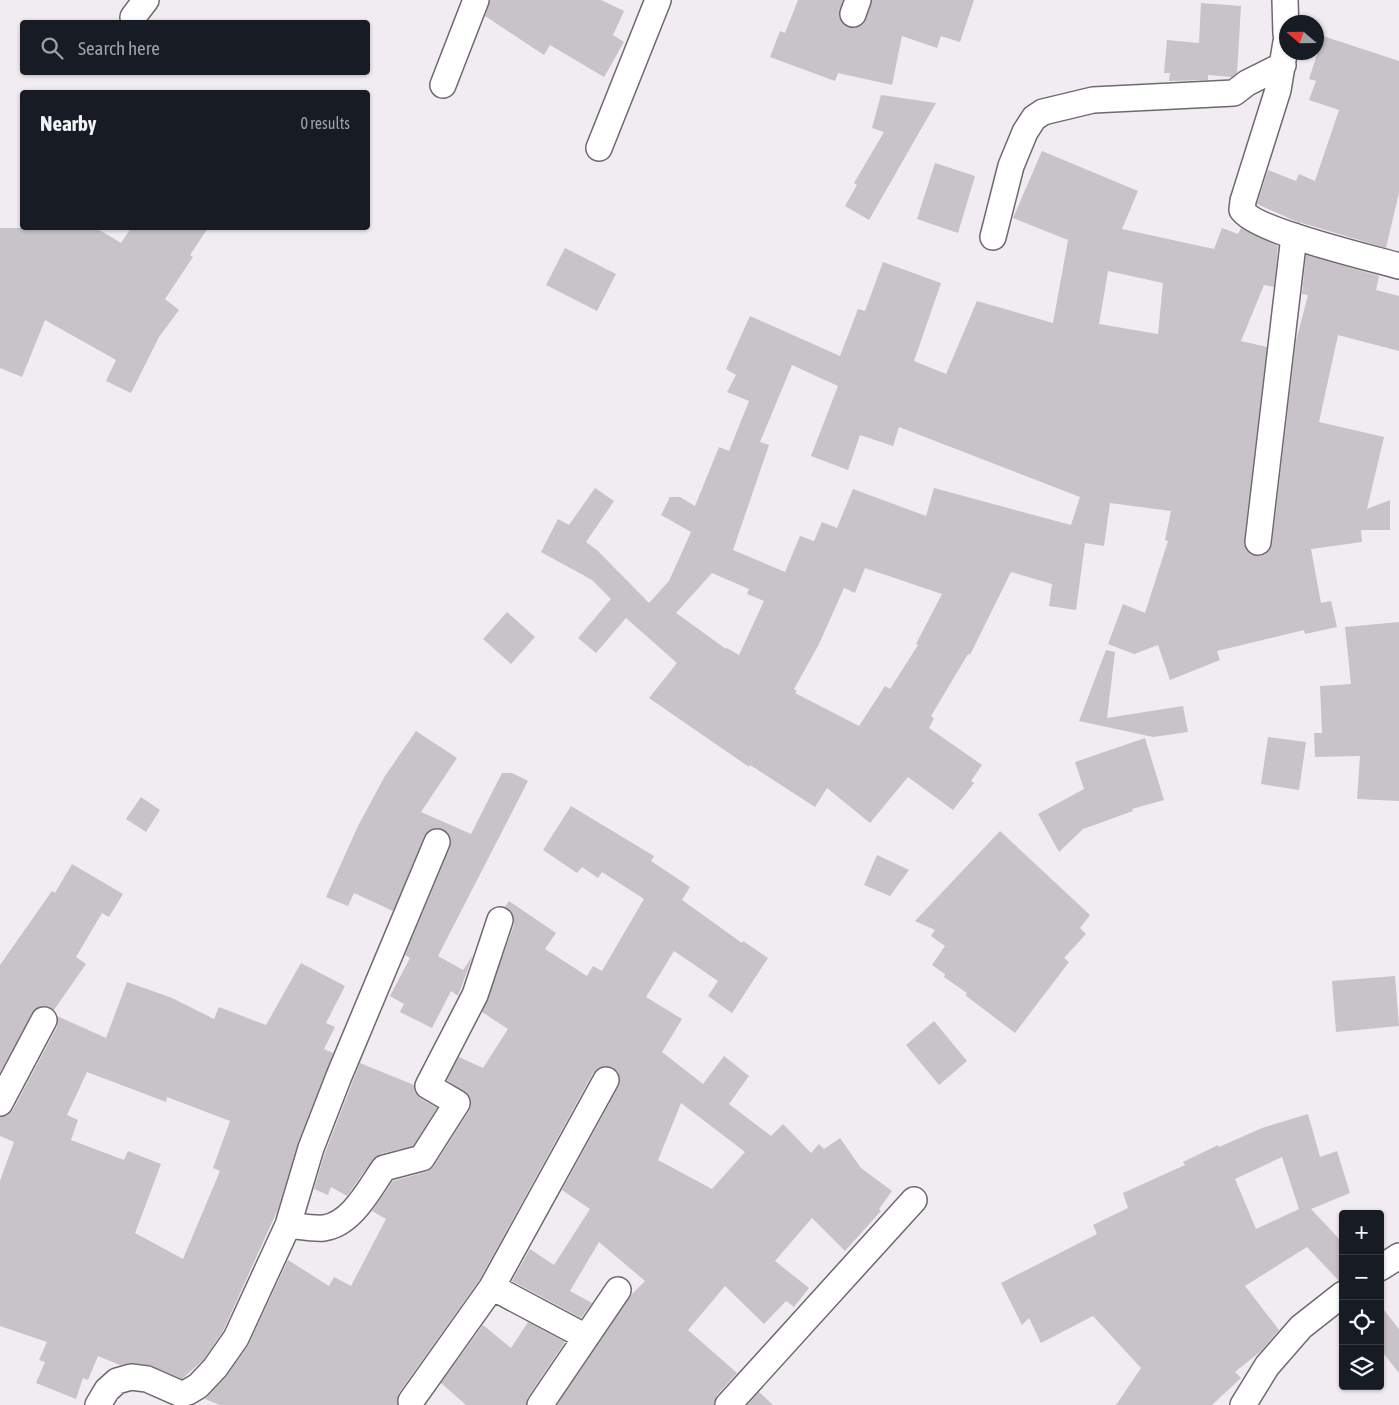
<!DOCTYPE html>
<html lang="en">
<head>
<meta charset="utf-8">
<style>
	body { margin:0; font-family:"Asap Condensed",sans-serif; background:#20242c; color:#f1f3f6 }
	.controls { position:absolute; right:15px; bottom:15px; display:grid; overflow:hidden; border-radius:5px; box-shadow:0 1px 4px #0004 }
	.controls button { width:45px; height:45px; display:grid; place-items:center; padding:0; border:0; border-bottom:1px solid #363941; background:#171b24; color:#f1f3f6; font:25px sans-serif }
	.compass { position:absolute; left:1279px; top:15px; width:45px; height:45px; border-radius:50%; background:#171b24; box-shadow:0 1px 4px #0004; rotate:290deg }
	.list { margin:0; padding:0; list-style:none }
	h2 { display:flex; justify-content:space-between; align-items:center; height:65px; margin:0; padding:0 20px; font-size:21px }
	h2 small { font-size:16px; font-weight:400; color:#9ea1a6 }
	.icon { flex:none; width:28px; height:28px; fill:none; stroke:currentColor; stroke-width:2; stroke-linecap:round; stroke-linejoin:round }
	.map { position:relative; flex:none; width:1399px; height:1405px; overflow:hidden }
	.search { position:absolute; background:#171b24; box-shadow:0 1px 4px #0004; left:20px; top:20px; width:350px; height:55px; display:flex; align-items:center; gap:12px; box-sizing:border-box; padding:0 18px; border-radius:5px; color:#9ea1a6; font-size:19px }
	.panel { position:absolute; background:#171b24; box-shadow:0 1px 4px #0004; left:20px; top:90px; width:350px; height:140px; border-radius:5px }
	.map>svg:first-child { display:block }
	.building { fill:#c8c2c9; fill-rule:evenodd }
	.lines { fill:none; stroke-linecap:round; stroke-linejoin:round }
	.minor-casing { stroke:#6e696e; stroke-width:28 }
	.minor { stroke:#fff; stroke-width:25 }
</style>
</head>
<body>
<div class="map">
<svg width="1399" height="1405" viewBox="0 0 1399 1405">
	<rect width="100%" height="100%" fill="#f1ebf2"/>
	<path class="building" d="M 490,0 L 601,0 L 624,11 L 613,35 L 624,42 L 604,77 L 550,45 L 544,55 L 485,16 Z
		M 798,0 L 843,0 L 839,17 L 848,27 L 855,28 L 862,25 L 866,19 L 872,0 L 974,0 L 960,42 L 941,36 L 937,48 L 902,36 L 892,85 L 838,73 L 835,81 L 770,57 L 780,31 L 785,33 Z
		M 1201,3 L 1241,6 L 1237,73 L 1232,77 L 1208,75 L 1208,80 L 1169,81 L 1170,73 L 1164,73 L 1167,40 L 1199,43 Z
		M 1323,36 L 1399,61 L 1399,193 L 1386,248 L 1295,221 L 1257,204 L 1268,170 L 1296,181 L 1299,174 L 1315,181 L 1339,110 L 1309,100 L 1316,81 L 1309,79 Z
		M 881,95 L 936,103 L 869,220 L 845,206 L 857,185 L 854,183 L 884,132 L 872,128 Z
		M 1042,151 L 1138,191 L 1122,229 L 1214,249 L 1222,228 L 1238,234 L 1241,228 L 1278,246 L 1274,287 L 1264,285 L 1241,341 L 1267,347 L 1244,540 L 1245,548 L 1250,554 L 1257,556 L 1264,555 L 1270,550 L 1272,544 L 1296,341 L 1308,295 L 1302,294 L 1306,255 L 1379,276 L 1376,290 L 1399,296 L 1399,351 L 1338,335 L 1319,422 L 1384,437 L 1367,509 L 1390,500 L 1390,530 L 1361,530 L 1362,542 L 1311,549 L 1321,603 L 1331,601 L 1337,627 L 1305,634 L 1304,630 L 1217,651 L 1220,660 L 1170,680 L 1158,645 L 1134,654 L 1108,644 L 1123,604 L 1145,613 L 1168,541 L 1165,540 L 1171,511 L 1110,503 L 1104,546 L 1085,543 L 1076,610 L 1049,606 L 1052,584 L 1011,572 L 970,655 L 968,654 L 931,716 L 934,718 L 929,728 L 982,765 L 971,781 L 974,783 L 953,810 L 908,777 L 870,823 L 827,788 L 815,807 L 750,765 L 749,767 L 649,698 L 677,663 L 626,618 L 596,653 L 578,638 L 611,599 L 592,580 L 541,552 L 558,519 L 569,525 L 595,488 L 614,501 L 586,542 L 597,550 L 649,603 L 669,581 L 691,532 L 661,515 L 670,497 L 680,497 L 695,506 L 719,447 L 729,451 L 749,401 L 727,392 L 736,375 L 726,369 L 750,316 L 840,356 L 858,309 L 865,311 L 883,262 L 941,283 L 914,361 L 946,374 L 977,301 L 1053,323 L 1068,240 L 1013,218 ZM 1108,271 L 1163,283 L 1158,334 L 1099,324 ZM 792,365 L 838,386 L 811,456 L 848,470 L 860,435 L 893,446 L 899,427 L 1080,497 L 1071,525 L 934,488 L 926,516 L 853,489 L 837,528 L 822,522 L 814,541 L 800,536 L 785,572 L 733,550 L 769,445 L 760,442 ZM 865,568 L 942,594 L 916,644 L 918,645 L 890,689 L 885,686 L 859,726 L 795,693 L 797,691 L 794,689 L 819,644 L 844,588 L 855,593 ZM 712,573 L 749,589 L 747,594 L 764,601 L 739,655 L 727,648 L 726,649 L 676,613 Z
		M 935,163 L 975,176 L 958,233 L 917,219 Z
		M 0,228 L 96,228 L 121,243 L 131,228 L 208,228 L 190,255 L 193,257 L 165,299 L 179,310 L 159,337 L 131,393 L 106,381 L 116,360 L 45,320 L 22,377 L 0,368 Z
		M 565,248 L 616,274 L 597,311 L 546,285 Z
		M 507,612 L 535,637 L 511,664 L 483,639 Z
		M 1399,622 L 1399,801 L 1357,799 L 1360,756 L 1315,757 L 1314,733 L 1322,733 L 1320,686 L 1351,684 L 1345,627 Z
		M 1106,650 L 1115,652 L 1107,718 L 1183,706 L 1188,732 L 1153,737 L 1079,721 Z
		M 416,731 L 457,758 L 421,812 L 471,834 L 502,773 L 512,773 L 528,781 L 438,956 L 463,970 L 473,955 L 458,996 L 451,991 L 432,1028 L 400,1012 L 404,1004 L 390,996 L 410,958 L 405,955 L 450,848 L 451,840 L 448,833 L 436,828 L 429,830 L 424,836 L 393,911 L 354,893 L 348,906 L 326,897 L 359,824 L 385,776 Z
		M 1268,737 L 1306,742 L 1299,790 L 1261,784 Z
		M 1145,738 L 1164,800 L 1132,809 L 1133,811 L 1083,829 L 1059,852 L 1038,814 L 1084,789 L 1075,762 Z
		M 141,797 L 160,810 L 146,832 L 126,819 Z
		M 571,806 L 654,856 L 651,861 L 690,887 L 682,900 L 742,943 L 743,941 L 768,958 L 732,1013 L 708,996 L 718,981 L 674,951 L 646,997 L 682,1019 L 662,1052 L 703,1084 L 724,1056 L 749,1076 L 729,1104 L 771,1136 L 783,1124 L 811,1153 L 819,1144 L 824,1149 L 840,1138 L 861,1168 L 892,1191 L 879,1209 L 881,1211 L 845,1251 L 812,1218 L 775,1261 L 809,1288 L 794,1307 L 786,1301 L 764,1324 L 725,1286 L 688,1330 L 737,1373 L 717,1395 L 714,1405 L 557,1405 L 631,1295 L 645,1281 L 599,1242 L 570,1291 L 592,1303 L 581,1318 L 512,1281 L 530,1249 L 554,1265 L 590,1209 L 562,1190 L 619,1086 L 620,1079 L 618,1072 L 612,1067 L 605,1066 L 598,1068 L 593,1073 L 480,1279 L 399,1393 L 398,1405 L 220,1405 L 205,1399 L 225,1378 L 248,1346 L 288,1260 L 329,1286 L 334,1277 L 351,1286 L 386,1219 L 372,1211 L 393,1181 L 426,1172 L 434,1166 L 469,1111 L 471,1103 L 469,1096 L 447,1080 L 459,1057 L 483,1068 L 508,1029 L 482,1012 L 514,925 L 514,917 L 505,907 L 509,901 L 556,933 L 545,949 L 587,976 L 593,966 L 602,971 L 644,899 L 602,872 L 598,878 L 582,867 L 577,873 L 543,850 ZM 681,1103 L 745,1152 L 712,1189 L 658,1160 Z
		M 1000,831 L 1090,915 L 1080,928 L 1086,934 L 1064,958 L 1069,962 L 1015,1033 L 965,995 L 967,993 L 944,977 L 945,974 L 932,965 L 945,946 L 931,936 L 935,930 L 915,921 Z
		M 877,855 L 909,870 L 890,896 L 864,885 Z
		M 72,864 L 123,894 L 109,917 L 102,913 L 76,957 L 86,964 L 54,1010 L 43,1006 L 32,1013 L 0,1072 L 0,965 L 52,891 L 55,893 Z
		M 301,963 L 345,986 L 326,1023 L 335,1027 L 324,1049 L 333,1053 L 298,1143 L 278,1209 L 223,1331 L 204,1359 L 182,1379 L 149,1365 L 132,1363 L 120,1365 L 98,1356 L 88,1380 L 83,1378 L 76,1399 L 36,1383 L 45,1362 L 39,1360 L 47,1342 L 0,1326 L 0,1181 L 14,1142 L 0,1136 L 0,1117 L 7,1115 L 13,1110 L 57,1027 L 57,1016 L 106,1038 L 127,982 L 172,998 L 214,1019 L 219,1007 L 266,1025 ZM 87,1072 L 166,1102 L 167,1097 L 230,1121 L 213,1168 L 220,1171 L 183,1259 L 135,1233 L 161,1164 L 128,1151 L 124,1160 L 71,1140 L 78,1120 L 67,1115 Z
		M 1395,976 L 1399,1026 L 1336,1032 L 1332,981 Z
		M 934,1021 L 967,1061 L 939,1085 L 906,1045 Z
		M 360,1063 L 414,1085 L 415,1093 L 420,1098 L 437,1108 L 413,1146 L 380,1154 L 373,1159 L 347,1196 L 331,1187 L 328,1195 L 314,1189 L 325,1153 Z
		M 1308,1114 L 1320,1157 L 1337,1151 L 1350,1193 L 1311,1209 L 1343,1243 L 1343,1280 L 1339,1281 L 1307,1247 L 1245,1286 L 1279,1330 L 1261,1351 L 1235,1372 L 1241,1378 L 1212,1405 L 1116,1405 L 1141,1368 L 1093,1316 L 1041,1343 L 1029,1318 L 1022,1325 L 1001,1283 L 1097,1234 L 1093,1225 L 1128,1208 L 1123,1193 L 1185,1165 L 1183,1162 L 1218,1145 L 1219,1147 L 1262,1128 ZM 1282,1157 L 1299,1209 L 1256,1229 L 1235,1179 Z
		M 1380,1305 L 1399,1329 L 1399,1373 L 1380,1349 Z
		M 528,1322 L 565,1342 L 528,1397 L 526,1405 L 466,1405 L 441,1383 L 483,1325 L 511,1348 Z
		M 759,1392 L 773,1405 L 747,1405 Z"/>
	<g class="lines">
		<g class="minor-casing">
			<path id="minor" d="M 1285,0 L 1286,34
				M 853,14 L 858,0
				M 133,17 L 146,0
				M 1286,42 L 1278,90 L 1243,201 L 1242,210 C 1255,231 1371,258 1399,266
				M 443,85 L 476,0
				M 599,148 L 658,0
				M 993,237 L 1011,166 L 1025,132 L 1034,118 L 1043,112 L 1093,100 L 1234,93 L 1247,83 L 1283,65
				M 1258,542 L 1294,236
				M 0,1103 L 44,1020
				M 288,1225 C 299,1226 312,1229 324,1228 C 352,1224 369,1189 384,1168 L 422,1158 L 457,1103 L 428,1086 L 475,995 L 500,920
				M 1380,1268 L 1399,1256
				M 492,1287 L 586,1337
				M 411,1401 L 492,1287 L 606,1080
				M 98,1405 L 107,1390 L 117,1381 L 131,1377 L 147,1379 L 181,1394 L 188,1392 L 198,1386 L 215,1368 L 236,1338 L 288,1225 L 311,1148 L 339,1076 L 437,842
				M 540,1405 L 618,1290
				M 728,1405 L 914,1200
				M 1243,1405 L 1267,1366 L 1301,1327 L 1343,1294"/>
		</g>
		<use href="#minor" class="minor"/>
	</g>
</svg>
<div class="controls">
<button>+</button>
<button>−</button>
<button><svg class="icon" aria-label="locate" viewBox="0 0 24 24"><circle cx="12" cy="12" r="6"/><path d="M12 2v4M12 18v4M2 12h4M18 12h4"/></svg></button>
<button><svg class="icon" aria-label="layers" viewBox="0 0 24 24"><path d="M12 4l9 5-9 5-9-5zM3 14l9 5 9-5"/></svg></button>
</div>
<svg class="compass" viewBox="-18 -18 36 36"><path d="M0-13l5 13h-10z" fill="#e53935"/><path d="M0 13l5-13h-10z" fill="#9ea1a6"/></svg>
<div class="search"><svg class="icon" aria-label="search" viewBox="0 0 24 24"><circle cx="10" cy="10" r="6"/><path d="M15 15l6 6"/></svg>Search here</div>
<section class="panel">
<h2>Nearby<small>0 results</small></h2>
<ul class="list">
</ul>
</section>
</div>
</body>
</html>
